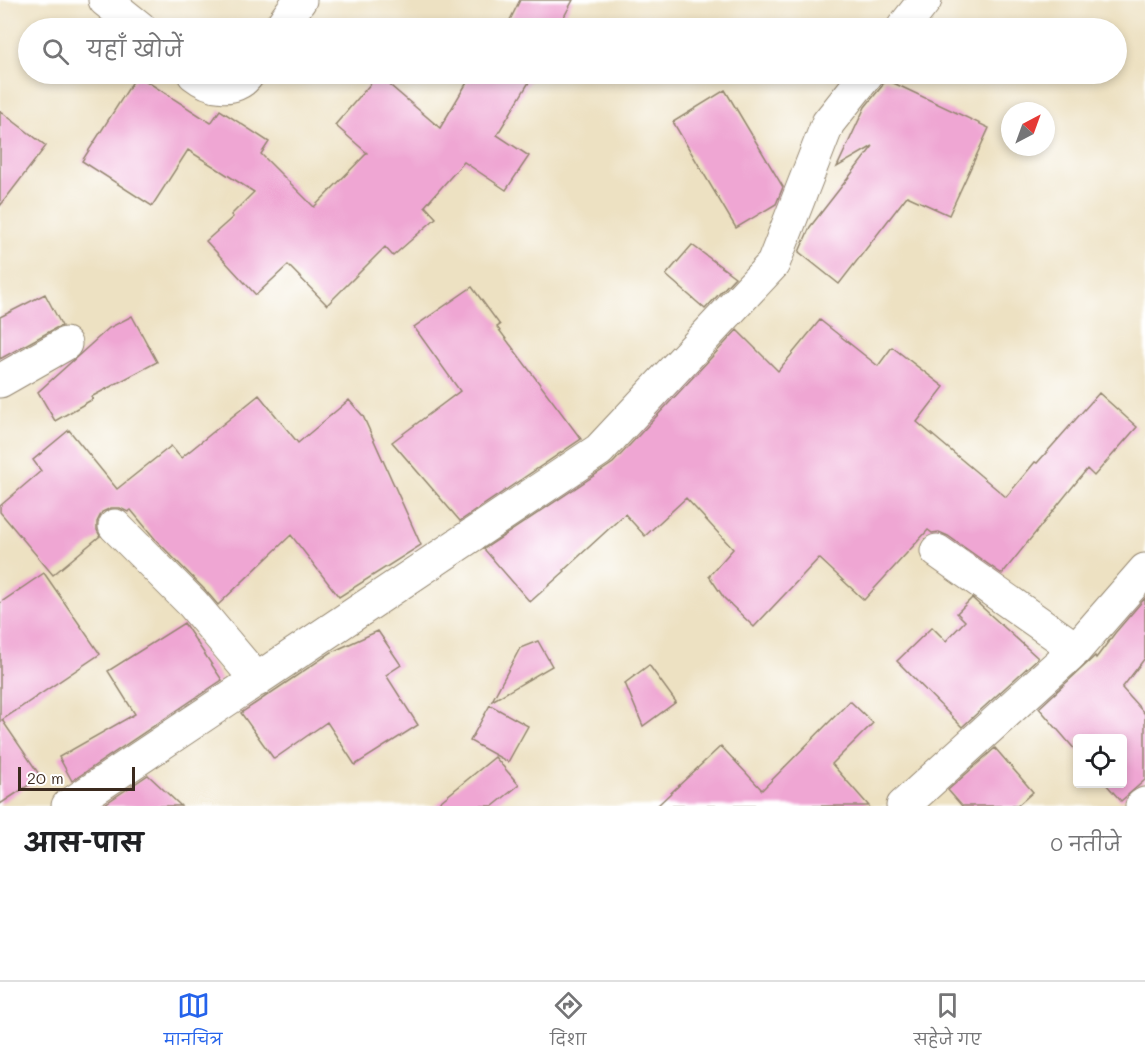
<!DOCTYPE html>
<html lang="hi">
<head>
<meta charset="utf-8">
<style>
	body { margin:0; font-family:Mali,"Playpen Sans Deva",sans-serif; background:#f2f2f2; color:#202124 }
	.controls { position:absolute; right:18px; bottom:18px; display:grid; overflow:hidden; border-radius:6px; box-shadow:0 3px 9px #0003 }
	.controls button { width:54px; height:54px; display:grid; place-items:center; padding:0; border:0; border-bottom:2px solid #e0e0e0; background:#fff; color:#202124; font:30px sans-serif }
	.compass { position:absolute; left:1001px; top:102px; width:54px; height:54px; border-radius:50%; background:#fff; box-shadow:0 3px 9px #0003; rotate:41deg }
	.scale { position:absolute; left:18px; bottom:15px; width:117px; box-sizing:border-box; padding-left:6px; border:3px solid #3b2a1e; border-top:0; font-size:16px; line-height:21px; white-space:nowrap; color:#3b2a1e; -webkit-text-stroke:4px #fff; paint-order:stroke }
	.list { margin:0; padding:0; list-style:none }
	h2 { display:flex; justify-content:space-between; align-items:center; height:78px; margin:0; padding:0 24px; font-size:26px }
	h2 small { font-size:20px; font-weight:400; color:#757577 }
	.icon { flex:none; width:33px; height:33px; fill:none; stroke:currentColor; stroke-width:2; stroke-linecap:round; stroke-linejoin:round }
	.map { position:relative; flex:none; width:1145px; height:806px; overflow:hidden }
	.search { position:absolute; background:#fff; box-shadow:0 3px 9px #0003; left:18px; right:18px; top:18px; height:66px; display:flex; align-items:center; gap:15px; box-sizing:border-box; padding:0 21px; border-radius:33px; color:#757577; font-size:22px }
	.sheet { height:174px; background:#fff }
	nav { display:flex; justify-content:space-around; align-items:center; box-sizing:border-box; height:84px; border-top:2px solid #e0e0e0; background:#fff; font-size:16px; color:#757577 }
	nav a { display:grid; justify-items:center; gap:3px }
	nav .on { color:#2563eb }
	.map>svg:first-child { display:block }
	.building { fill:#efa6d3 }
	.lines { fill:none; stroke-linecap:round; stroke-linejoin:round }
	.minor-casing { stroke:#948670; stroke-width:35 }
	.minor { stroke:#fff; stroke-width:33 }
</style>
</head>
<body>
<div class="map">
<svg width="1145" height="806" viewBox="0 0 1145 806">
	<rect width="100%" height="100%" fill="#fff"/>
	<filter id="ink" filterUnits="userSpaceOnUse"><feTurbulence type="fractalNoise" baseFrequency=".0167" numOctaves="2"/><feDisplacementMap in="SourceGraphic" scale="12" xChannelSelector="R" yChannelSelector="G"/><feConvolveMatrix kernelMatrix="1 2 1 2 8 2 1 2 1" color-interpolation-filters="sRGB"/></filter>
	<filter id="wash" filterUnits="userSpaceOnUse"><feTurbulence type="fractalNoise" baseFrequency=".008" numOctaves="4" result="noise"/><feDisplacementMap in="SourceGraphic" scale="24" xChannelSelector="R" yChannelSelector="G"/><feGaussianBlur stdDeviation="1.35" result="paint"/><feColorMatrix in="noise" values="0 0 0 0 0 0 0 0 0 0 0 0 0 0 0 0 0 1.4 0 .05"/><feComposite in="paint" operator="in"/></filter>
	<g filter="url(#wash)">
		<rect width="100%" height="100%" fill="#ede1c2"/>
		<g id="blocks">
			<path class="building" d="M 520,0 L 573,0 L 558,28 L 506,28 Z
				M 472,74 L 534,74 L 497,135 L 529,156 L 506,190 L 464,162 L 425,206 L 436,218 L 393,256 L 385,247 L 327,305 L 288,265 L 256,295 L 206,241 L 233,217 L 231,215 L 254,192 L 188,150 L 152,206 L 82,161 L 137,75 L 211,123 L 220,110 L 269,142 L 261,154 L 314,207 L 367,153 L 335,125 L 378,75 L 440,128 Z
				M 885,79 L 989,128 L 949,215 L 907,196 L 839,284 L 799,252 L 810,227 L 873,146 L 837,167 L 865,107 L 882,86 Z
				M 725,90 L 783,187 L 776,204 L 736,228 L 673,122 Z
				M 0,111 L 46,146 L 0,206 Z
				M 692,245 L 735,277 L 705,309 L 666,275 Z
				M 472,287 L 500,325 L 497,327 L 581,439 L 460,521 L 392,442 L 460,391 L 414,327 Z
				M 45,294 L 62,326 L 56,328 L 0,359 L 0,317 Z
				M 132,316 L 157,362 L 91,397 L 93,399 L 55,421 L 38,392 L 109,328 Z
				M 820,320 L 878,366 L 892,347 L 944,387 L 917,422 L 1006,497 L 1035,462 L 1037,463 L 1099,393 L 1137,427 L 1094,476 L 1087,469 L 1002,574 L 948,536 L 939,532 L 932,533 L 928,530 L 864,600 L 819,558 L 754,627 L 724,598 L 709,576 L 733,549 L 686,498 L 645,536 L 625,514 L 564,570 L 565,571 L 530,602 L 484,549 L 613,463 L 737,330 L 778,371 Z
				M 259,395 L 298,443 L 349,400 L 363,416 L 421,545 L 339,597 L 291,535 L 218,605 L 206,591 L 156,540 L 131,510 L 128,512 L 120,508 L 111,508 L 102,512 L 97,522 L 97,530 L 100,536 L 53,575 L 0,512 L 0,506 L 41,471 L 33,460 L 69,430 L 117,489 L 171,446 L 181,458 Z
				M 44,573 L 100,654 L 2,720 L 41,777 L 0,804 L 0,603 Z
				M 972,598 L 1038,658 L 962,727 L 897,661 L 932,627 L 946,641 L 965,621 L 957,613 Z
				M 1145,598 L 1145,658 L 1122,688 L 1145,714 L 1145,780 L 1121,801 L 1105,783 L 1122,783 L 1122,738 L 1077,738 L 1077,752 L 1039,708 L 1095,656 L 1096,658 L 1115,633 Z
				M 184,623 L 222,680 L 72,781 L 59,757 L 135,714 L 108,671 Z
				M 378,631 L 401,665 L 386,675 L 418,725 L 355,765 L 327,722 L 274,759 L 241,713 L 332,652 Z
				M 538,641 L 552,666 L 492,701 L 520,648 Z
				M 649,665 L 676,702 L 643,726 L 625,683 Z
				M 850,701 L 873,723 L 832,764 L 869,806 L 657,806 L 721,746 L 762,790 Z
				M 490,705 L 528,726 L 508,762 L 470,741 Z
				M 995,748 L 1033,792 L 1017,806 L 962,806 L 948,790 Z
				M 495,757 L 519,785 L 493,806 L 435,806 Z
				M 148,775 L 181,806 L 102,806 Z"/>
		</g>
	</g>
	<g filter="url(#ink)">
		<use href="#blocks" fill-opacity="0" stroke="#948670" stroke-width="1.5"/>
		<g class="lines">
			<g class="minor-casing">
				<path id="minor" d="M 105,0 L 140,28
					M 280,28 L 300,0
					M 903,28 L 925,0
					M 194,74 C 209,86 235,93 248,74
					M 0,381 L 65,344
					M 115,526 L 193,604 L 257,680
					M 1076,649 L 1145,570
					M 68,806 L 599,450 L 773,264 L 828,123 L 867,74
					M 903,806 L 1076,649 L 937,551
					M 1142,806 L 1145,804"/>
			</g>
			<use href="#minor" class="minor"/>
		</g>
	</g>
</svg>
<div class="controls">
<button><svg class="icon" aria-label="locate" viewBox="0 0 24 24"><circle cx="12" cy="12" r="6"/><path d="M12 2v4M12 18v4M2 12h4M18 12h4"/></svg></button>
</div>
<svg class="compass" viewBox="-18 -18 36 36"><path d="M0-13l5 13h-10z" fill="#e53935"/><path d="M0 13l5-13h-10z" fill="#757577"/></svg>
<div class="scale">20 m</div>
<div class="search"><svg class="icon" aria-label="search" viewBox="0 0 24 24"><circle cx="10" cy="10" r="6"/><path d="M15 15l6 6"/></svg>यहाँ खोजें</div>
</div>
<section class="sheet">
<h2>आस-पास<small>0 नतीजे</small></h2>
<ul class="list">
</ul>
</section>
<nav>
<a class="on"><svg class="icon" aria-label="map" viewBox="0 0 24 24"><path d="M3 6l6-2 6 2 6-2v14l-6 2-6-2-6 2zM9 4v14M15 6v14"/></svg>मानचित्र</a>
<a><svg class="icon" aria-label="directions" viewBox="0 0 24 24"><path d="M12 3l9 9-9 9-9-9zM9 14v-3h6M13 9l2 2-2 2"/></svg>दिशा</a>
<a><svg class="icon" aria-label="saved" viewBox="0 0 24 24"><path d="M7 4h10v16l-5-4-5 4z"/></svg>सहेजे गए</a>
</nav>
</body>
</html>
